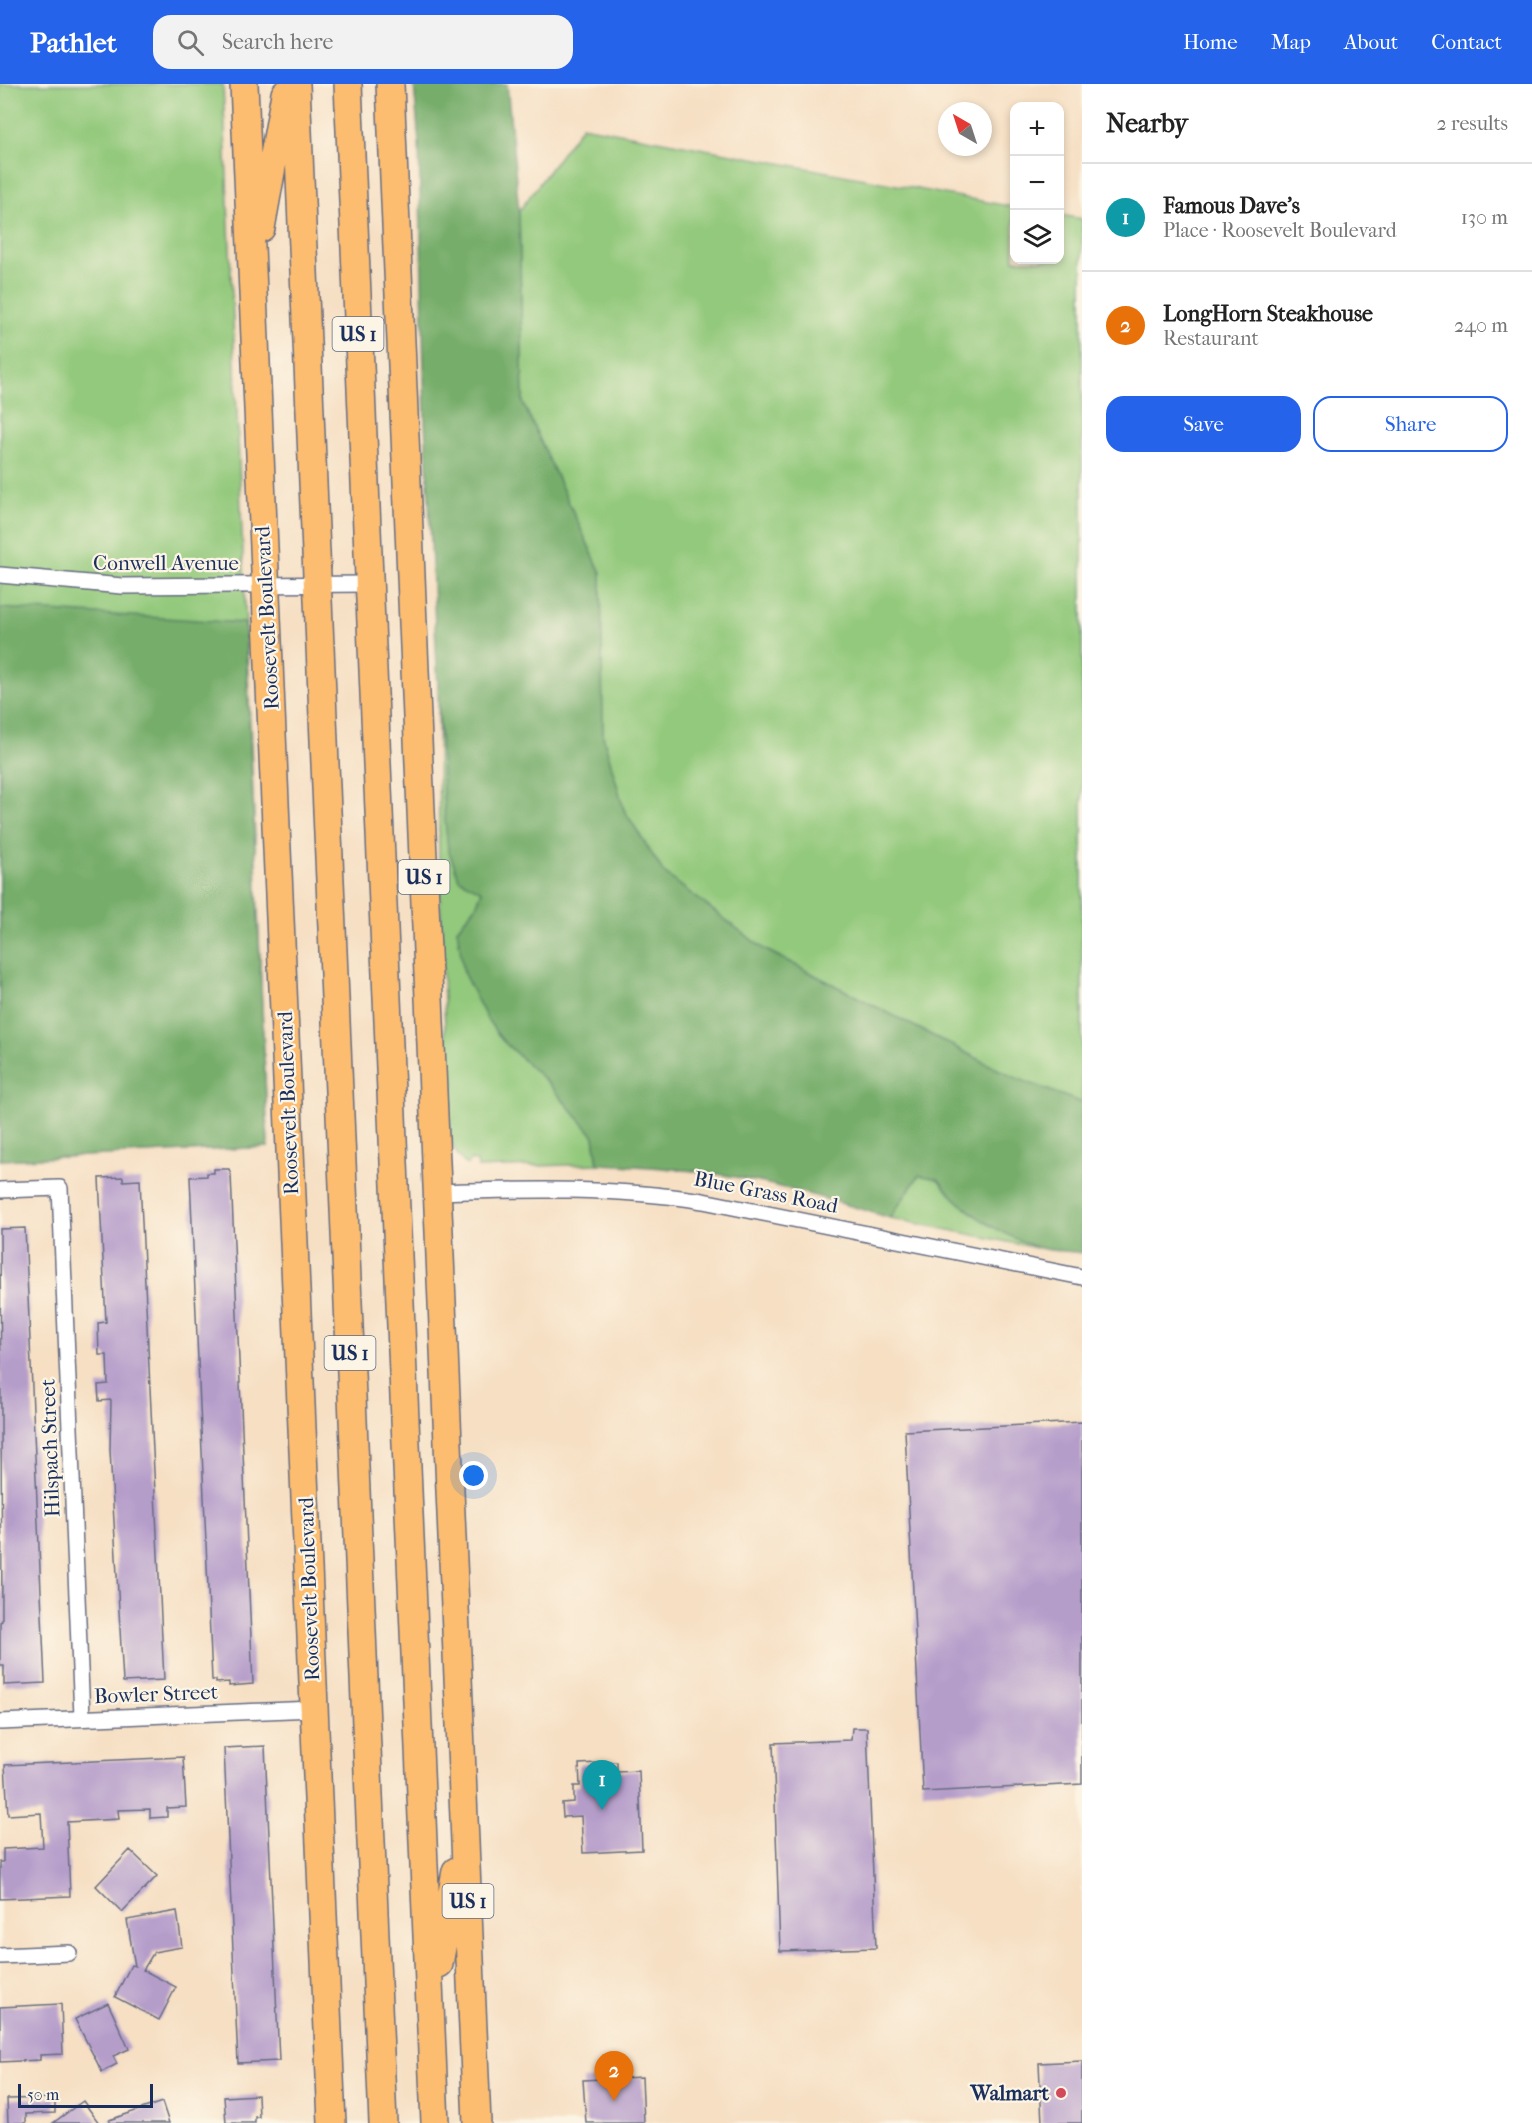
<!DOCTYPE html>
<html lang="en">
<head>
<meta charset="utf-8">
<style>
	body { margin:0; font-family:"IM FELL French Canon",serif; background:#f2f2f2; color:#222 }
	.controls { position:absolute; right:18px; top:18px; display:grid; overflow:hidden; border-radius:12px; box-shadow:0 3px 9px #0003 }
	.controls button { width:54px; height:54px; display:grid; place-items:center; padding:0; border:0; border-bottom:2px solid #e0e0e0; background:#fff; color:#222; font:30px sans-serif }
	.compass { position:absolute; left:938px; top:18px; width:54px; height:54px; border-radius:50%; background:#fff; box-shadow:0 3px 9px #0003; rotate:321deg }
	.scale { position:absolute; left:18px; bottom:15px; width:135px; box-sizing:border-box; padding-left:6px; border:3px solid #1b2f5e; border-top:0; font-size:16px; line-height:21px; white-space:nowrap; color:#1b2f5e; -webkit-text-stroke:4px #fcf5e5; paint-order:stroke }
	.you { position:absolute; left:474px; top:1392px; width:21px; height:21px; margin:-15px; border:4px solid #fff; border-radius:50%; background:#1a73e8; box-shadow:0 0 0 9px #1a73e833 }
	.badge { display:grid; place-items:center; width:39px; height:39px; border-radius:50%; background:#2563eb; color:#fff; font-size:20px; font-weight:700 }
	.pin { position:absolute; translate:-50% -50px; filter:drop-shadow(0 2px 3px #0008) }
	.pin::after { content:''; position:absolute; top:32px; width:21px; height:18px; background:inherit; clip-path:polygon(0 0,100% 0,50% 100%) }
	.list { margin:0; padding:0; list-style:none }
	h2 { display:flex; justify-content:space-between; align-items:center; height:78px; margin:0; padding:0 24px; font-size:26px }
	h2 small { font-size:20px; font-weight:400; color:#767676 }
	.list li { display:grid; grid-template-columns:39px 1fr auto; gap:18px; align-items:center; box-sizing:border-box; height:108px; padding:0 24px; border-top:2px solid #e0e0e0 }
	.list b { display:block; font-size:22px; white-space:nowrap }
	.list p { margin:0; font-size:20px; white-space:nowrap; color:#767676 }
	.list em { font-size:20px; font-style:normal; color:#767676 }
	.actions { display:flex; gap:12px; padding:18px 24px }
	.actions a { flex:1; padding:14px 0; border:2px solid #2563eb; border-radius:18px; text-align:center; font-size:21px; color:#2563eb }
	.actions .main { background:#2563eb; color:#fff }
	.icon { flex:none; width:33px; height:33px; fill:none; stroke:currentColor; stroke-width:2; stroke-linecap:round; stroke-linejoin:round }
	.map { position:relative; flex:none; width:1082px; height:2039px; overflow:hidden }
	header { display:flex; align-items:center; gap:36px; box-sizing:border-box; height:84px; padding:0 30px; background:#2563eb; color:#fff }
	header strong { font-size:28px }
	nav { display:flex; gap:33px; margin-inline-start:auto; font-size:21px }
	.search { width:420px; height:54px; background:#f2f2f2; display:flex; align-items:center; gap:15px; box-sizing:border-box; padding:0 21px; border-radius:18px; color:#767676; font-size:22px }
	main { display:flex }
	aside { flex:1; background:#fff }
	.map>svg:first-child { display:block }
	.green { fill:#93c97b; stroke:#577c6c; stroke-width:1.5 }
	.forest { fill:#76ad6b; stroke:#486e64; stroke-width:1.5 }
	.building { fill:#b59dca }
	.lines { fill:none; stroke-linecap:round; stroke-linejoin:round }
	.street-casing { stroke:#686d81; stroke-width:18 }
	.highway-casing { stroke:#686d81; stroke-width:30 }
	.street { stroke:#fff; stroke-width:15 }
	.highway { stroke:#fcbd6f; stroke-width:27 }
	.poi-dot { fill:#d1495b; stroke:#fcf5e5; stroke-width:2 }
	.labels { text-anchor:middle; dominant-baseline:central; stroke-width:4.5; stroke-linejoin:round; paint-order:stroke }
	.shield { fill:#fcf5e5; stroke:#5e6a86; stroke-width:1.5 }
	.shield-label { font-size:20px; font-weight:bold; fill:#1b2f5e }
	.street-label { font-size:21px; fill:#1b2f5e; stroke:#fcf5e5 }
	.poi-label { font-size:21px; font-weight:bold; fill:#1b2f5e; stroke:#fcf5e5; text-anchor:end }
</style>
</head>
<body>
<header>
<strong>Pathlet</strong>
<div class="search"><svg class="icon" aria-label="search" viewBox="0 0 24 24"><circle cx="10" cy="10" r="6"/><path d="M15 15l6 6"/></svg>Search here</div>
<nav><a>Home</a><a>Map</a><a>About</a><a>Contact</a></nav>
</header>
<main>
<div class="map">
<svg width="1082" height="2039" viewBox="0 0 1082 2039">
	<rect width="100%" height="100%" fill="#fcf5e5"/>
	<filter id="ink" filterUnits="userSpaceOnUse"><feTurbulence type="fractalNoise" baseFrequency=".0167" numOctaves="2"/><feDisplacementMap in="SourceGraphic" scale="12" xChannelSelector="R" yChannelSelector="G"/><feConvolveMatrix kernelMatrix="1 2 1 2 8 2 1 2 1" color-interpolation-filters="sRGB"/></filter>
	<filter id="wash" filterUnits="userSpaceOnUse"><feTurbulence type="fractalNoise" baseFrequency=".008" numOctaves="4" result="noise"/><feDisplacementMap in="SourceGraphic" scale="24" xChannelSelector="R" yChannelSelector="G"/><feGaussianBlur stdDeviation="1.35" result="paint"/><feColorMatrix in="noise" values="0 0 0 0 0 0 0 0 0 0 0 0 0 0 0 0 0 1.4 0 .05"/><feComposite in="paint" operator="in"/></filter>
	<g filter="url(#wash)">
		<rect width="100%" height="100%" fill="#f6dfc3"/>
		<path class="green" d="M 0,0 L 223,0 L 268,1063 L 0,1076 Z
			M 582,42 L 1014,123 L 1014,176 L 1060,176 L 1060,131 L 1082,135 L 1082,1019 L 1011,992 L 764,865 L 664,789 L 624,726 L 603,652 L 601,489 L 523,319 L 519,127 Z
			M 438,596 L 444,726 L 482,807 L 476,822 L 457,845 L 502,956 L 547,998 L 594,1052 L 598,1080 L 478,1084 L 477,1078 L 471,1076 L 467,1081 C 455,1072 453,1062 449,1048 L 439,789 Z
			M 919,1091 L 938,1095 C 963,1130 999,1145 1037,1164 L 890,1134 Z"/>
		<path class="forest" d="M 414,0 L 507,0 L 519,127 L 523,319 L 601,489 L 603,652 L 624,726 L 664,789 L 764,865 L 1011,992 L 1082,1019 L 1082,1169 C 1067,1166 1050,1168 1036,1163 C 998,1149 962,1127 938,1095 L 919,1091 L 890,1134 C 839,1118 787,1103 735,1093 C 690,1085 643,1082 598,1080 L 594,1052 L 547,998 L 502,956 L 487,935 L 464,890 L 457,845 L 476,822 L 482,807 L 459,795 L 448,765 L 444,726 L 425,337 L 419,59 Z
			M 0,524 L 245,539 L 268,1063 L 0,1076 Z"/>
		<g id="blocks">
			<path class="building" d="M 214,1085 L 229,1085 L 231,1091 L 253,1600 L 229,1602 L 229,1598 L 216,1599 L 216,1596 L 212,1596 L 190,1093 L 207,1092 L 207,1089 L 214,1089 Z
				M 123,1093 L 123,1097 L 140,1096 L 164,1596 L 123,1598 L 110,1366 L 111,1316 L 99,1317 L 98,1301 L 108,1300 L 107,1271 L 99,1271 L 98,1239 L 106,1238 L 99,1094 Z
				M 25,1144 L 45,1599 L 4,1601 L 4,1582 L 0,1582 L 0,1538 L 2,1537 L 0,1145 Z
				M 1082,1338 L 1082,1700 L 923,1708 L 905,1347 Z
				M 852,1644 L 867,1644 L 876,1864 L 780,1867 L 773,1659 L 851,1656 Z
				M 265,1662 L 279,1977 L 238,1979 L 224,1664 Z
				M 183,1673 L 186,1723 L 167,1724 L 167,1733 L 150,1734 L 150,1725 L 118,1726 L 119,1735 L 67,1738 L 70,1812 L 0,1815 L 0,1778 L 3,1778 L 3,1765 L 43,1763 L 41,1729 L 8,1731 L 5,1681 Z
				M 617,1678 L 617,1688 L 639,1687 L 642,1766 L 583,1769 L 581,1732 L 563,1733 L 562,1719 L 574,1718 L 574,1702 L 580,1702 L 579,1680 Z
				M 130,1766 L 157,1792 L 122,1828 L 96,1802 Z
				M 177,1827 L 182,1863 L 154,1868 L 143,1886 L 176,1903 L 159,1936 L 115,1913 L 131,1881 L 135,1882 L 127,1836 Z
				M 108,1919 L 129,1965 L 113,1972 L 117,1980 L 102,1988 L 75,1935 Z
				M 61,1920 L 63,1970 L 40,1971 L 40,1976 L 0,1978 L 0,1923 Z
				M 1082,1977 L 1082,2039 L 1042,2039 L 1039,1979 Z
				M 642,1993 L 644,2039 L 586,2039 L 583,1996 Z
				M 258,2011 L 259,2033 L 255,2033 L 255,2039 L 226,2039 L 224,2013 Z
				M 55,2014 L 55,2029 L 26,2030 L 26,2039 L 8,2039 L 7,2015 Z
				M 83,2017 L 99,2039 L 53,2039 Z
				M 162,2018 L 169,2039 L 109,2039 L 109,2036 Z"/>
		</g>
	</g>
	<g filter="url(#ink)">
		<use href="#blocks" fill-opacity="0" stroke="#686d81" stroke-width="1.5"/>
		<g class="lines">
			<g class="street-casing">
				<path id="street" d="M 0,491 L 122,502 L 369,500
					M 0,1106 L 60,1104 L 82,1633
					M 438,1108 C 527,1105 615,1103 703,1117 L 1082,1193
					M 0,1638 L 314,1625
					M 0,1872 L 69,1869"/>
			</g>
			<g class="highway-casing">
				<path id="highway" d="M 244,0 L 332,2039
					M 296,0 L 383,2039
					M 348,0 L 435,2039
					M 390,0 L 477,2039
					M 261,144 L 285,10
					M 439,1880 L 456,1787"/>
			</g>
			<use href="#street" class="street"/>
			<use href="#highway" class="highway"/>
		</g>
	</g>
	<circle class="poi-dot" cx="1061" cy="2009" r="6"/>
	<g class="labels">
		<g class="shield">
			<rect x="332.5" y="233" width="51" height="34" rx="4.5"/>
			<rect x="398.5" y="776" width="51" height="34" rx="4.5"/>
			<rect x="324.5" y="1252" width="51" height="34" rx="4.5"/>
			<rect x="442.5" y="1800" width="51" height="34" rx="4.5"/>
		</g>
		<g class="shield-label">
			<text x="358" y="250">US 1</text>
			<text x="424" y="793">US 1</text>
			<text x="350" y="1269">US 1</text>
			<text x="468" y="1817">US 1</text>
		</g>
		<g class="street-label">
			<text x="166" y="479">Conwell Avenue</text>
			<text transform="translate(267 534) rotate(-93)">Roosevelt Boulevard</text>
			<text transform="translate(288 1019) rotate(-92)">Roosevelt Boulevard</text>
			<text transform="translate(766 1108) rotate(11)">Blue Grass Road</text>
			<text transform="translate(50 1364) rotate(-92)">Hilspach Street</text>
			<text transform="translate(309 1505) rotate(-92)">Roosevelt Boulevard</text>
			<text transform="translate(156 1610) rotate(-2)">Bowler Street</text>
		</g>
		<g class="poi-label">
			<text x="1049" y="2009">Walmart</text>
		</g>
	</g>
</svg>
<div class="controls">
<button>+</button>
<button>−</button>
<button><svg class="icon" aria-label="layers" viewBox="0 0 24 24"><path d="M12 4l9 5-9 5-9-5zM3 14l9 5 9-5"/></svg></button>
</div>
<svg class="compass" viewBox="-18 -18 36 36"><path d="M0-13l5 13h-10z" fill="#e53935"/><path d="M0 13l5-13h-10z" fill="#767676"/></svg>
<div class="scale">50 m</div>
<div class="you"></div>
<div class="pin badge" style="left:602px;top:1726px;background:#0f9aa8">1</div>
<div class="pin badge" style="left:614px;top:2017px;background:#e8710a">2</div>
</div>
<aside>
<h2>Nearby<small>2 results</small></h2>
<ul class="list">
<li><span class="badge" style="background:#0f9aa8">1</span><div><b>Famous Dave's</b><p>Place · Roosevelt Boulevard</p></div><em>130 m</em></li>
<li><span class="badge" style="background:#e8710a">2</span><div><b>LongHorn Steakhouse</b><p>Restaurant</p></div><em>240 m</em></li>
</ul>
<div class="actions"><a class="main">Save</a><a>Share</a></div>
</aside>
</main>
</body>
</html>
